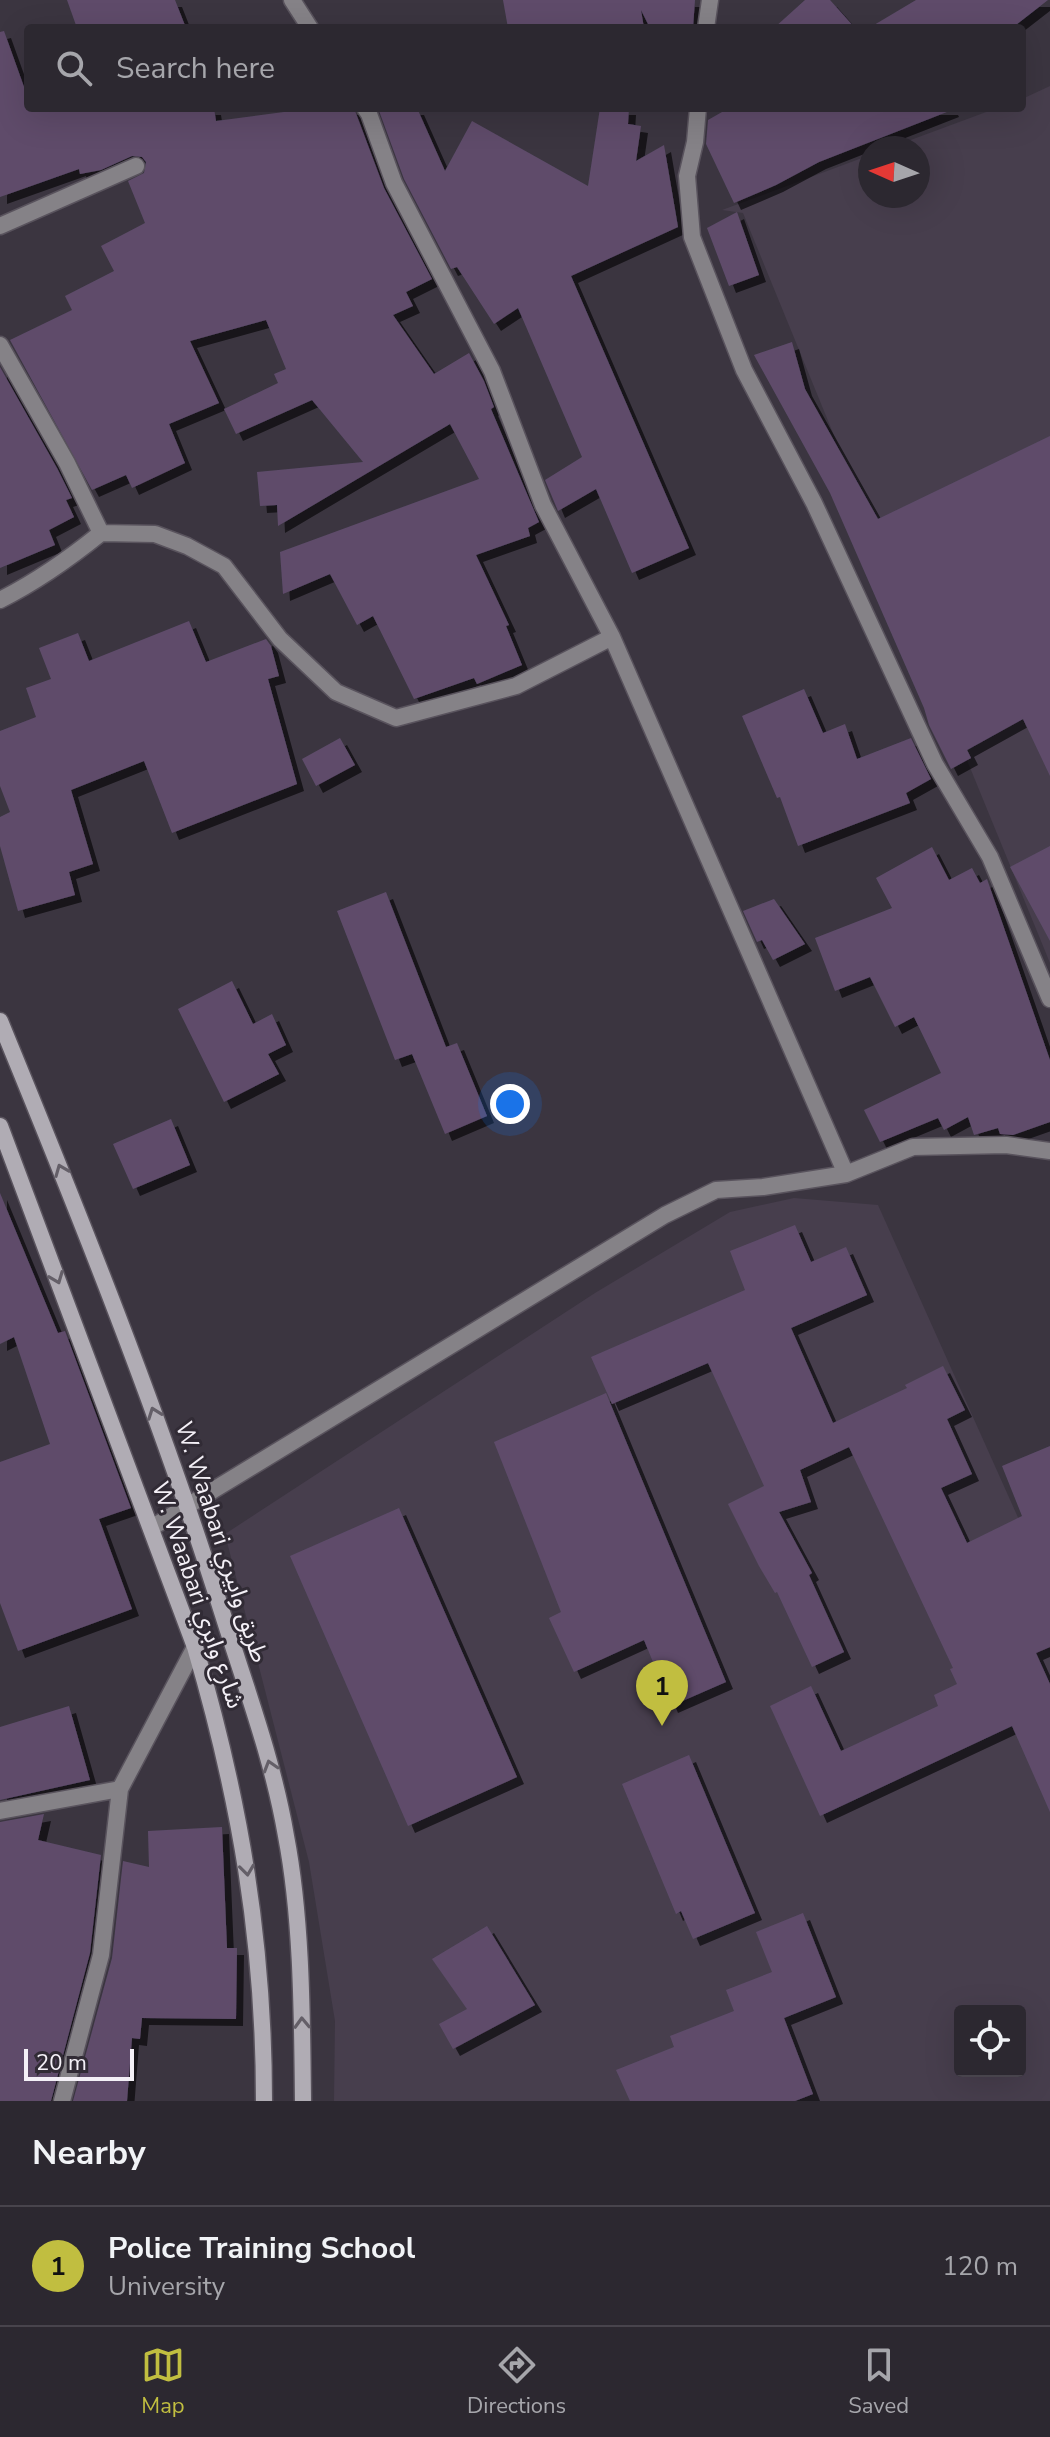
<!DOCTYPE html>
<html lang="en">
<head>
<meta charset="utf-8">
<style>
	body { margin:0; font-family:"Nunito Sans","Noto Sans Arabic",sans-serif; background:#38343c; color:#f1f3f6 }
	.controls { position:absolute; right:24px; bottom:24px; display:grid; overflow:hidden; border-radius:8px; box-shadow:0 8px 32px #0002 }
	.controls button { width:72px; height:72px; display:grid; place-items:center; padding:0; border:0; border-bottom:2px solid #48444c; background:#2c2830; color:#f1f3f6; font:40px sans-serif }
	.compass { position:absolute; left:858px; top:136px; width:72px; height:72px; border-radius:50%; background:#2c2830; box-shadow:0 8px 32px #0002; rotate:273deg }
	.scale { position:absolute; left:24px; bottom:20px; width:110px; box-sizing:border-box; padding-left:8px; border:4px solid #f4f0f7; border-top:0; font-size:22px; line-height:28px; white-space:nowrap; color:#f4f0f7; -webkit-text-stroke:6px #312b35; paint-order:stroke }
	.you { position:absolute; left:510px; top:1104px; width:28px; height:28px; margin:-20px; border:6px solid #fff; border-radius:50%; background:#1a73e8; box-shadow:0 0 0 12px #1a73e833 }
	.badge { display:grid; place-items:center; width:52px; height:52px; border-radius:50%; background:#c1be40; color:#111; font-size:26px; font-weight:700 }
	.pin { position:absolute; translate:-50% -66px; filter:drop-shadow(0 2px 4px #0008) }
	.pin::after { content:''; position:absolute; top:42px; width:28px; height:24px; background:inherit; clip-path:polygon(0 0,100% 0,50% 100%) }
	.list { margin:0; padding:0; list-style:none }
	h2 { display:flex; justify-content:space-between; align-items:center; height:104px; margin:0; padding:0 32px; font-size:34px }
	h2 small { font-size:26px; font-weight:400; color:#a6a6ab }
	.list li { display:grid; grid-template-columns:52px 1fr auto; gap:24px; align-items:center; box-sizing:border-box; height:120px; padding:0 32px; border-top:2px solid #48444c }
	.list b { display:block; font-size:30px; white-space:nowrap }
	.list p { margin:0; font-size:26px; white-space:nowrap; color:#a6a6ab }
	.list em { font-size:26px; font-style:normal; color:#a6a6ab }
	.icon { flex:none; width:44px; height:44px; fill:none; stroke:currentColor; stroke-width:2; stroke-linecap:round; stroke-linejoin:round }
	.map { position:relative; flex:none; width:1050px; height:2101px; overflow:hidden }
	.search { position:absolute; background:#2c2830; box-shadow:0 8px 32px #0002; left:24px; right:24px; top:24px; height:88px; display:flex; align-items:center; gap:20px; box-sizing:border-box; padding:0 28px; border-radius:8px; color:#a6a6ab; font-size:30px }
	.sheet { height:224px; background:#2c2830 }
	nav { display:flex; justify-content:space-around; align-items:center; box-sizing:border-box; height:112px; border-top:2px solid #48444c; background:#2c2830; font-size:22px; color:#a6a6ab }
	nav a { display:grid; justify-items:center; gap:4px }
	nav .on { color:#c1be40 }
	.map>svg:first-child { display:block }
	.built { fill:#473e4d; fill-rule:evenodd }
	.building { fill:#5e4c6b; filter:url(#shadow) }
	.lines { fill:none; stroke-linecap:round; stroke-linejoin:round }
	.minor-casing { stroke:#59535d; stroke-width:19 }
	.secondary-casing { stroke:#59535d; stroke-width:19 }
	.minor { stroke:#858287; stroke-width:16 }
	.secondary { stroke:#b0acb4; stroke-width:16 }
	.oneway { stroke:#645f68 }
	.labels { text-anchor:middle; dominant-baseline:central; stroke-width:6; stroke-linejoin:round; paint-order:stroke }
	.street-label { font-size:24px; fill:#f4f0f7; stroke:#312b35 }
</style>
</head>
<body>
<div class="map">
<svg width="1050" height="2101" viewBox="0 0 1050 2101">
	<defs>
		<filter id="shadow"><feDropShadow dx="7" dy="7" stdDeviation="0" flood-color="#0009"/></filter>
	</defs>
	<rect width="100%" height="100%" fill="#3b3540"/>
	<path class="built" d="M 1050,86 L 1050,963 L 743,213 L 722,210 L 870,155 L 870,196 L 918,196 L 918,148 L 889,148 L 997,108 L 1022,108 L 1022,99 Z
		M 794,1198 L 878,1205 L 1050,1589 L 1050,2101 L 334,2101 L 335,2021 L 309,1862 L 225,1534 L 595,1293 L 730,1212 ZM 960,2011 L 1020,2011 L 1020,2071 L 960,2071 Z"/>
	<path class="building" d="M 67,0 L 175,0 L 186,28 L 77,28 Z
		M 503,0 L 695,0 L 693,28 L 650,28 L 641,10 L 644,28 L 508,28 Z
		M 805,0 L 830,0 L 855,28 L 774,28 Z
		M 916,0 L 1048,0 L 1012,28 L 869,28 Z
		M 4,31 L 28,98 L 28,108 L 214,108 L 216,121 L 284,112 L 282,108 L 354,108 L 384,188 L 432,279 L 406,292 L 413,306 L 393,315 L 434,374 L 469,353 L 484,381 L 494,407 L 491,409 L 539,522 L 528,528 L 530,536 L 476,555 L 509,625 L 506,626 L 522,665 L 477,684 L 474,678 L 414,699 L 373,616 L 357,625 L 330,574 L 283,594 L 280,552 L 479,479 L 450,424 L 278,526 L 277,505 L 260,506 L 257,472 L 363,462 L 312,400 L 236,434 L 224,409 L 278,383 L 274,374 L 286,369 L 266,320 L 190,341 L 219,403 L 169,424 L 185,463 L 132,488 L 126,475 L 92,490 L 10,340 L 72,310 L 65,296 L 114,271 L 101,246 L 145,223 L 128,181 L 144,173 L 146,162 L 142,157 L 132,156 L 101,170 L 80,174 L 79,169 L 0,197 L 0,32 Z
		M 378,108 L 417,108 L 445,171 L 472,121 L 588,186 L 600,108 L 629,108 L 628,124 L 641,126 L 636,161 L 664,145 L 678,227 L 571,276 L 689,548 L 632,573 L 596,489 L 558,511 L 545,480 L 582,457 L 518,308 L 494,324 L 457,267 L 451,269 L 404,179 Z
		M 729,108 L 951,108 L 952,110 L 819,162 L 776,185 L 734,203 L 706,144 L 708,120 Z
		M 737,212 L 759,275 L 729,286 L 707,228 Z
		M 792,342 L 805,389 L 878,519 L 1050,436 L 1050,776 L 1023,719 L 967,750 L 971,758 L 951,769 L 929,725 L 924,708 L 830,493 L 754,355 Z
		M 0,367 L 57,468 L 72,498 L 66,500 L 74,517 L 49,530 L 55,545 L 0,568 Z
		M 189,621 L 206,662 L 266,639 L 271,646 L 279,676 L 268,679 L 297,784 L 172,833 L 144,761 L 71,790 L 93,864 L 69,872 L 75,895 L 18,911 L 0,846 L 0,817 L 10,812 L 0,786 L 0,731 L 36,717 L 26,688 L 51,679 L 39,648 L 78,633 L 89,661 Z
		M 804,689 L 823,733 L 845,724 L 857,759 L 911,738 L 931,779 L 906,793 L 910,803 L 798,846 L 780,797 L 777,798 L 742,716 Z
		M 340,738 L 355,765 L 316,786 L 302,759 Z
		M 1050,846 L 1050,941 L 1010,867 Z
		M 932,847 L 949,880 L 972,868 L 980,883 L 987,879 L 1050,1060 L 1050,1122 L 1013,1135 L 1000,1134 L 998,1128 L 974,1135 L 968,1117 L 944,1130 L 938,1118 L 880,1142 L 864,1110 L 941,1073 L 914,1017 L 895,1027 L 870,977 L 835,991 L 815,938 L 892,908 L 876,878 Z
		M 386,892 L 446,1047 L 457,1043 L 487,1116 L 445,1134 L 412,1054 L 395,1060 L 337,911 Z
		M 774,899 L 805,944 L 773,960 L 762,940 L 757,942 L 743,911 Z
		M 232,981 L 253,1024 L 272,1014 L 286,1045 L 268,1054 L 279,1074 L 224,1102 L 178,1009 Z
		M 171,1119 L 190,1165 L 133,1189 L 113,1144 Z
		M 0,1193 L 58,1333 L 65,1331 L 131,1508 L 99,1519 L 132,1609 L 18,1651 L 0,1603 L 0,1462 L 50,1444 L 14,1337 L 0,1344 Z
		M 795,1225 L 811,1262 L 846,1247 L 867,1295 L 791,1328 L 833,1423 L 907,1388 L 905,1385 L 943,1366 L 965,1410 L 947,1419 L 972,1474 L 941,1488 L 967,1543 L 1022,1516 L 1002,1466 L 1050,1446 L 1050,1647 L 1036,1653 L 1050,1684 L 1050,1812 L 1012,1726 L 820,1816 L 770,1706 L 811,1686 L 841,1751 L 938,1706 L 934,1695 L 957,1684 L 950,1669 L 953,1668 L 849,1447 L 800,1470 L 811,1502 L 779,1512 L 812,1573 L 809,1575 L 844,1652 L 812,1667 L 777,1592 L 775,1593 L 759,1566 L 728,1504 L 764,1486 L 708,1363 L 612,1404 L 591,1357 L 745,1290 L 730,1251 Z
		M 606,1393 L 726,1682 L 671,1706 L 644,1640 L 574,1672 L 549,1618 L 561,1612 L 494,1442 Z
		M 399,1508 L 517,1777 L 408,1826 L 290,1556 Z
		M 69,1706 L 90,1780 L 0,1800 L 0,1727 Z
		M 689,1755 L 755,1913 L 693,1939 L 681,1911 L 676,1914 L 622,1784 Z
		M 44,1814 L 38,1840 L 101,1855 L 90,1953 L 51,2101 L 0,2101 L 0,1822 Z
		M 222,1827 L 227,1948 L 237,1948 L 236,2019 L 142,2018 L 140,2039 L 132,2038 L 127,2101 L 73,2101 L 112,1958 L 123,1861 L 149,1867 L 148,1831 Z
		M 803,1913 L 836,1997 L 784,2018 L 813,2094 L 795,2101 L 630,2101 L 616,2070 L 674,2047 L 670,2036 L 734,2011 L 726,1990 L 772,1972 L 756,1932 Z
		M 487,1926 L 535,2005 L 453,2049 L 439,2024 L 467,2009 L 432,1959 Z"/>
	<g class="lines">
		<g class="minor-casing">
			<path id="minor" d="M 292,0 L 310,28
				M 706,28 L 710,0
				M 365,108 L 369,114 L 394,183 L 492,371 L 543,505 L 612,637 L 846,1174
				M 698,108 L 695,142 L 687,176 L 692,237 L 744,370 L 814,503 L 935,764 L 990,857 L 1050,999
				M 0,226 L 136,166
				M 0,345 L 67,463 L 101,533
				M 0,600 C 36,582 70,558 101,533 L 155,534 L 187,546 L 224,566 L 280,639 L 336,692 L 396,718 L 516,686 L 612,637
				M 151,1528 L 665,1215 L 716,1190 L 763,1187 L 846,1174 L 913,1147 L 1006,1145 L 1050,1151
				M 0,1811 L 120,1789
				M 62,2101 L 101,1955 L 120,1789 L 195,1647"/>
		</g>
		<g class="secondary-casing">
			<path id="secondary" d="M 0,1021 C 80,1216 159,1413 223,1615 C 246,1688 273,1760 286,1836 C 302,1919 302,2016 303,2101
				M 0,1126 L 195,1647 C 240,1800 264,1941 264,2101"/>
		</g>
		<use href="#minor" class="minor"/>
		<use href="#secondary" class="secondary"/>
	</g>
	<defs><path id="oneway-chevron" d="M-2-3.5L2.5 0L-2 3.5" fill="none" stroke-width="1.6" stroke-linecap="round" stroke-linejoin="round" transform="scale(2)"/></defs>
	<g class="oneway">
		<use href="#oneway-chevron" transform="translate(61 1170) rotate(-112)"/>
		<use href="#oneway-chevron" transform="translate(57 1278) rotate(69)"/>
		<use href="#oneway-chevron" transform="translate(154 1413) rotate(-110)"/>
		<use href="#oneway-chevron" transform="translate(270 1766) rotate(-107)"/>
		<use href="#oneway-chevron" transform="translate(247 1870) rotate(83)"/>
		<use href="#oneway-chevron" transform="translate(302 2023) rotate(-92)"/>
	</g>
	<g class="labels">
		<g class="street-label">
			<text transform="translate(222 1542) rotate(72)">W. Waabari طريق وابيري</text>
			<text transform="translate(198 1595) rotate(71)">W. Waabari شارع وابري</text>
		</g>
	</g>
</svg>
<div class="controls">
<button><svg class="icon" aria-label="locate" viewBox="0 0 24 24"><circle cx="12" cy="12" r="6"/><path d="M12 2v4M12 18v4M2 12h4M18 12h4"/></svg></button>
</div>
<svg class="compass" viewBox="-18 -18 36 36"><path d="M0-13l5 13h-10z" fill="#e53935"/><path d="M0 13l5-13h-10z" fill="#a6a6ab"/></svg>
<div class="scale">20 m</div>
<div class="you"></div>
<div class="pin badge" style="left:662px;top:1726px">1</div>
<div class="search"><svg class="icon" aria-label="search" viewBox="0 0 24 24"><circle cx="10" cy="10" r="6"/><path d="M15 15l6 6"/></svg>Search here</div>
</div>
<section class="sheet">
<h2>Nearby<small></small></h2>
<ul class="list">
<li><span class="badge">1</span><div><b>Police Training School</b><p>University</p></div><em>120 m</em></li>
</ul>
</section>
<nav>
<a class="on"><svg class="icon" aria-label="map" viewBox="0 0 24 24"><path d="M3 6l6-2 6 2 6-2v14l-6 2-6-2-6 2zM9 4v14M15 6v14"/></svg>Map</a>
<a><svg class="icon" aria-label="directions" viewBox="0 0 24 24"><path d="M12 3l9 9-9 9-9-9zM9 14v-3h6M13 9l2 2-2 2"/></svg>Directions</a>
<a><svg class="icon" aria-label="saved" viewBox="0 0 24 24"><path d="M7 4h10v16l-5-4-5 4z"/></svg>Saved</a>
</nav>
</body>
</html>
